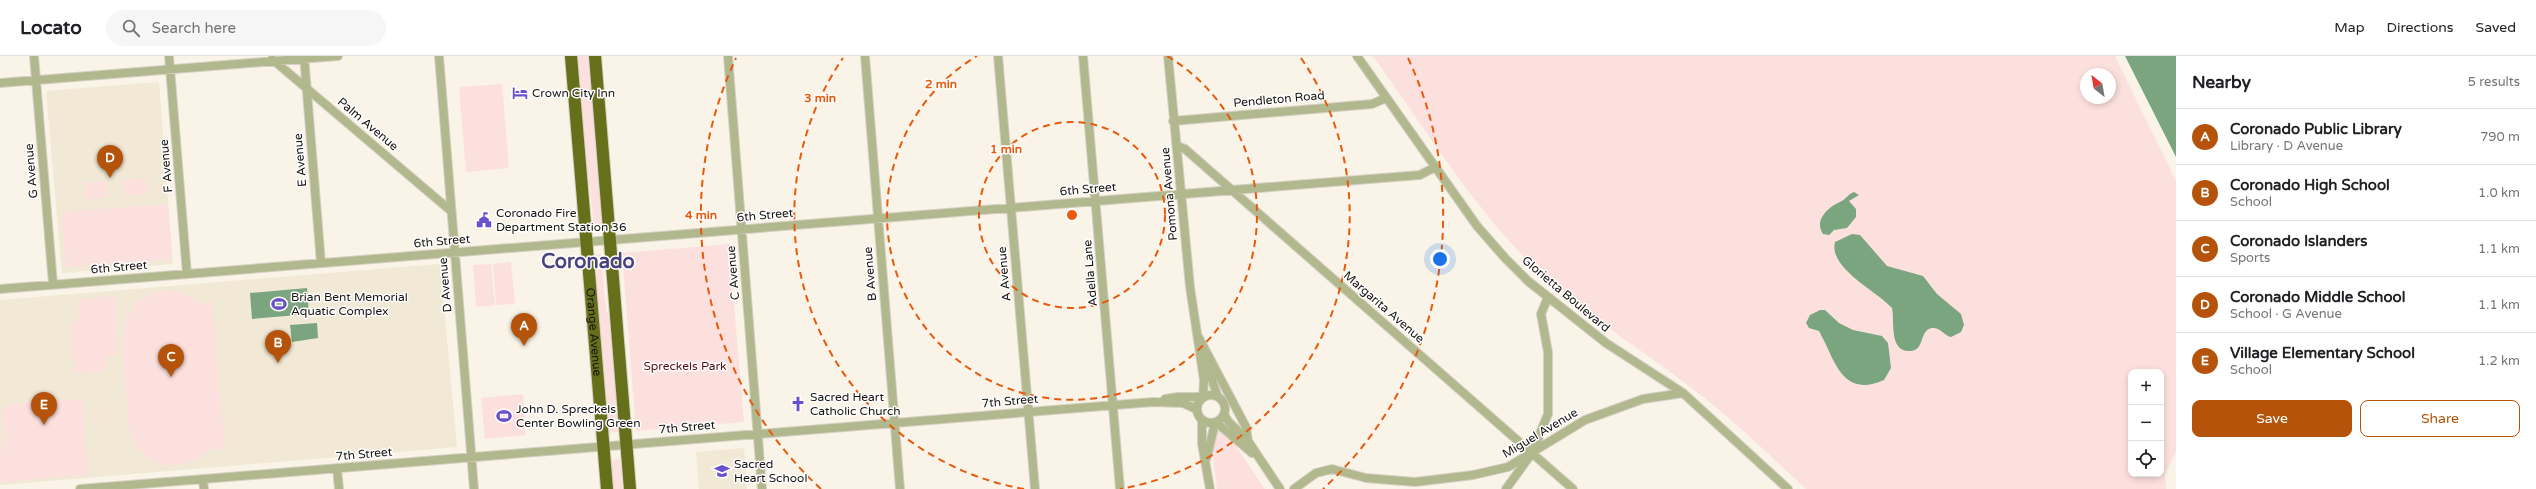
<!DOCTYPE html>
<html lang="en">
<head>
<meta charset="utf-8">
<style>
	body { margin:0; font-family:"Varela Round",sans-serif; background:#f6f6f6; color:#202124 }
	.controls { position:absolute; right:12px; bottom:12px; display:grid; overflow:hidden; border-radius:8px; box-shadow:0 2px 6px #0003 }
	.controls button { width:36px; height:36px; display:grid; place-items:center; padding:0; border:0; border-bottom:1px solid #e0e0e0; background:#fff; color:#202124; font:20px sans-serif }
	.compass { position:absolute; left:2080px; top:12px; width:36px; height:36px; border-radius:50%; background:#fff; box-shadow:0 2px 6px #0003; rotate:329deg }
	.you { position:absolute; left:1440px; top:203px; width:14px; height:14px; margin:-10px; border:3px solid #fff; border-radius:50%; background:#1a73e8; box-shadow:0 0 0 6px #1a73e833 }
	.badge { display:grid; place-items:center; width:26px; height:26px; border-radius:50%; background:#b45309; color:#fff; font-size:13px; font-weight:700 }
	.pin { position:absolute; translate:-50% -33px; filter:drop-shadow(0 1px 2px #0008) }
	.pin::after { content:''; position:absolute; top:21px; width:14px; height:12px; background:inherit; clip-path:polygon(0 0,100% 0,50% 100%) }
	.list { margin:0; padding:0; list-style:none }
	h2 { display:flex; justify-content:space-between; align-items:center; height:52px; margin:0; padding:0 16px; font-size:17px }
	h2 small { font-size:13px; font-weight:400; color:#757577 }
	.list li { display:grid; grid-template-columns:26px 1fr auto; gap:12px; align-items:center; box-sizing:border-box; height:56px; padding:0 16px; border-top:1px solid #e0e0e0 }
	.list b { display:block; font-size:15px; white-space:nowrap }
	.list p { margin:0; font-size:13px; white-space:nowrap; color:#757577 }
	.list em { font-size:13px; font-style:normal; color:#757577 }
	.actions { display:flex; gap:8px; padding:12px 16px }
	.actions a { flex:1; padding:9px 0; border:1px solid #b45309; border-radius:8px; text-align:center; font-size:14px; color:#b45309 }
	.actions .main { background:#b45309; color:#fff }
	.icon { flex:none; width:22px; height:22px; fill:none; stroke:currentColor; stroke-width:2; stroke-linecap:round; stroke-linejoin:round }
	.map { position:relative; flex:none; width:2176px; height:433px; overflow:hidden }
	header { display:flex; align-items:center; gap:24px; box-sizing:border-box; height:56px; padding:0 20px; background:#fff; border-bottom:1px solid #e0e0e0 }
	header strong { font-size:19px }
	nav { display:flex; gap:22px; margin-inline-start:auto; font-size:14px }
	.search { width:280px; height:36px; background:#f6f6f6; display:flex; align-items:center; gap:10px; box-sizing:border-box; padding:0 14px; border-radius:22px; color:#757577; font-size:15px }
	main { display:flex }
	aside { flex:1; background:#fff }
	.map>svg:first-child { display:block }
	.built { fill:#f1e8d5 }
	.green { fill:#fce0de; fill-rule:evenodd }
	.water { fill:#7aa57f }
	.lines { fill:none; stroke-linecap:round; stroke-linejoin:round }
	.minor-casing { stroke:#d6d0c5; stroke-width:10 }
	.highway-casing { stroke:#d6d0c5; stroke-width:14 }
	.minor { stroke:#b1b88d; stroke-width:8 }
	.highway { stroke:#66701b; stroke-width:12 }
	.ring { fill:none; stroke:#e8590c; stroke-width:2; stroke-dasharray:7 5 }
	.labels { text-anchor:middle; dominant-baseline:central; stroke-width:3; stroke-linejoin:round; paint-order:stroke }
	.poi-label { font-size:12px; fill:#161410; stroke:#fff; text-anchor:start }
	.street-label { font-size:12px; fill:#161410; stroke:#fff }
	.park-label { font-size:12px; fill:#550d14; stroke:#fff }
	.town-label { font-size:20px; font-weight:bold; fill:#4a4280; stroke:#fff }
	.centre { fill:#e8590c; stroke:#fff; stroke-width:2 }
	.ring-label { font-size:12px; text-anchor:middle; font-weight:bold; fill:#e8590c; stroke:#fff; stroke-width:3; stroke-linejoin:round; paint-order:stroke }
</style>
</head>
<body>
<header>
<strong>Locato</strong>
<div class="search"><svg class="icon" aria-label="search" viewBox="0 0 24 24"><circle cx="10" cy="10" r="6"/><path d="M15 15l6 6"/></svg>Search here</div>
<nav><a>Map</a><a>Directions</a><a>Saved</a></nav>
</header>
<main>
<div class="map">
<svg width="2176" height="433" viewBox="0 0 2176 433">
	<rect width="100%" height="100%" fill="#faf4e8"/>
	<path class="built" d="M 159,26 L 173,208 L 62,217 L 46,35 Z
		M 440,208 L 457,391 L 0,429 L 0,244 Z
		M 744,392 L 747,433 L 699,433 L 696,396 Z"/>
	<path class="green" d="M 576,0 L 588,0 L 602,172 L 594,172 L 590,133 L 587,122 Z
		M 1373,0 L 2115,0 L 2176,125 L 2176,397 L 2165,417 L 2166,433 L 1806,433 C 1772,402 1739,369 1702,340 C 1638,290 1566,248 1511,187 C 1460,130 1418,63 1373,0 ZM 2086,18 L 2110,18 L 2110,42 L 2086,42 ZM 2131,316 L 2161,316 L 2161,418 L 2131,418 Z
		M 502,28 L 509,112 L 466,116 L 459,31 Z
		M 146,122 L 147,138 L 125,140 L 123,124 Z
		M 106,125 L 108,141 L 85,143 L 84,127 Z
		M 168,148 L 172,203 L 66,211 L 62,156 Z
		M 729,188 L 744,366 L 636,375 L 622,197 Z
		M 601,198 L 606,254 L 609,261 L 619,376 L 606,377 L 592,199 Z
		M 511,206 L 515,248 L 496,249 L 493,208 Z
		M 491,208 L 495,249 L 476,251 L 473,209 Z
		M 175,234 L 195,243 L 205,250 L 205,246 L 212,245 L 225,394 L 216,394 L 215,387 C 195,413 157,419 136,389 C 126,373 128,351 126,333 C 123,287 112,237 175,234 Z
		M 115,240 L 118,298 L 106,300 L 107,315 L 75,318 L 71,266 L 79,265 L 78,243 Z
		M 523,338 L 526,379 L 485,383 L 481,342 Z
		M 82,343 L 88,419 L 0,426 L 0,367 L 4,414 L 3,394 L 6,387 L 2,354 L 7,348 Z
		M 1217,373 L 1237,388 L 1237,392 L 1265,433 L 1217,433 L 1213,402 L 1211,400 Z
		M 620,403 L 623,433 L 611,433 L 609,404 Z"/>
	<path class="water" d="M 2125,0 L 2176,0 L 2176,101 Z
		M 1854,136 L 1859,139 L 1849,145 L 1856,153 L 1856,161 L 1847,172 L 1834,174 L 1829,179 L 1823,178 C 1813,163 1830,150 1842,145 C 1846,143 1848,138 1854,136 Z
		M 1852,178 L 1860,179 L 1887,210 L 1923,220 L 1937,238 L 1961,258 L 1964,269 L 1961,276 L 1951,281 C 1945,280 1940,271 1932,272 C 1919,274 1925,294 1911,295 C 1888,297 1895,264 1892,252 C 1878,236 1828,212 1835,186 Z
		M 307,232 L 309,258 L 252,263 L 250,237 Z
		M 1820,254 L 1825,254 L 1839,267 L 1853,274 L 1882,280 L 1888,287 L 1891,312 L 1884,324 C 1841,343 1835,303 1819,275 L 1809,272 L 1806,267 L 1810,259 Z
		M 317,267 L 318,282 L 292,286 L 290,269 Z"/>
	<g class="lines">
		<g class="minor-casing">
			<path id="minor" d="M 34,0 L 53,228
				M 169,0 L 187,218
				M 304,0 L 321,207
				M 439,0 L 474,433
				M 728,0 L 762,433
				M 865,0 L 900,433
				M 998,0 L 1035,433
				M 1083,0 L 1120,433
				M 1168,0 L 1190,231 L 1204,324 L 1203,341
				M 1357,0 L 1477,170 L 1505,202 L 1528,225 L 1606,287 L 1683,337 L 1788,433
				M 272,3 L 451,155
				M 0,27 L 338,0
				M 1173,65 L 1372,48 L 1386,42
				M 1177,90 L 1185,93 L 1573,433
				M 0,233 L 1420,119 L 1435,111
				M 1199,282 L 1246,371 L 1248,385
				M 1205,302 L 1217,339
				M1197 353a14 14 0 1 1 28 0a14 14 0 1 1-28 0Z
				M 1165,343 L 1178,341 L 1202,341
				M 1224,358 L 1228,365 L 1248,385 L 1280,433
				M 1202,364 L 1202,388 L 1210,433
				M 1216,366 L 1252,397
				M 1207,401 L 1215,367
				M 337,412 L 339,433
				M 203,423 L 204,433
				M 80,433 L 1153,346 L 1183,347 L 1196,353
				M 1294,433 L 1316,417 L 1332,413 L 1366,422 L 1415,426 L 1473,419 L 1508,411 L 1585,364 L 1643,343 L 1683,337
				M 1506,433 L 1532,397 L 1548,358 L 1548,296 L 1541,258 L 1548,241"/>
		</g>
		<g class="highway-casing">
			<g id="highway">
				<path id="s1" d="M 571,0 L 607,433"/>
				<path d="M 595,0 L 630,433"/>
			</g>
		</g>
		<use href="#minor" class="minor"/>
		<use href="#highway" class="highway"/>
	</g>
	<g class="ring">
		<circle cx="1072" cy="159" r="93"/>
		<path d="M1167 0A185 185 0 1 1 977 0"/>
		<path d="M1024 433A278 278 0 0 1 843 2M1301 2A278 278 0 0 1 1120 433"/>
		<path d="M821 433A371 371 0 0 1 736 2M1408 2A371 371 0 0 1 1323 433"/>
	</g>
	<defs>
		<g id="hotel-bare" transform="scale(1.2)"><path d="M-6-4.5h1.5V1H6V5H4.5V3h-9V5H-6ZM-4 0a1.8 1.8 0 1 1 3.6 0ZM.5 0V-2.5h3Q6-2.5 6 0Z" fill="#6851cb" stroke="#fff" stroke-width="2.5" paint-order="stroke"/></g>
		<g id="civic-bare" transform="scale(1.2)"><path d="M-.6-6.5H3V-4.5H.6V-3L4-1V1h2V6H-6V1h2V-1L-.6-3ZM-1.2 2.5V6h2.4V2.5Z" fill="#6851cb" stroke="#fff" stroke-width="2.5" paint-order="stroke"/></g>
		<g id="stadium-bare" transform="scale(1.2)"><path d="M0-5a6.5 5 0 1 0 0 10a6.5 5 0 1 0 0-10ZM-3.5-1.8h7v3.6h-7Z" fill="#6851cb" stroke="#fff" stroke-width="2.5" paint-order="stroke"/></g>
		<g id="church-bare" transform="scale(1.2)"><path d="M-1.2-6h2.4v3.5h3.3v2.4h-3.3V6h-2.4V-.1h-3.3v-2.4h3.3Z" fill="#6851cb" stroke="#fff" stroke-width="2.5" paint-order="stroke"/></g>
		<g id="school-bare" transform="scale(1.2)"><path d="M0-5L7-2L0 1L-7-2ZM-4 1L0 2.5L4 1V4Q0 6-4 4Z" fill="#6851cb" stroke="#fff" stroke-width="2.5" paint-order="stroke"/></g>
	</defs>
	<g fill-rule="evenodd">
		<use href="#hotel-bare" x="520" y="37"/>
		<use href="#civic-bare" x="484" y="164"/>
		<use href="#stadium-bare" x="279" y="248"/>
		<use href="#church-bare" x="798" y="348"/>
		<use href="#stadium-bare" x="504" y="360"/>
		<use href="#school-bare" x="722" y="415"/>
	</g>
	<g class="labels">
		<g class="poi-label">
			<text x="532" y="37">Crown City Inn</text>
			<text x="496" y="157">Coronado Fire<tspan x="496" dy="14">Department Station 36</tspan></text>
			<text x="291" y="241">Brian Bent Memorial<tspan x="291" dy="14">Aquatic Complex</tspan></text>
			<text x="810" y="341">Sacred Heart<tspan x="810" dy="14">Catholic Church</tspan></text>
			<text x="516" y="353">John D. Spreckels<tspan x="516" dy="14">Center Bowling Green</tspan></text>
			<text x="734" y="408">Sacred<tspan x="734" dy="14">Heart School</tspan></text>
		</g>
		<g class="street-label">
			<text transform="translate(1279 43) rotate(-5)">Pendleton Road</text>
			<text transform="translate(368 68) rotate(40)">Palm Avenue</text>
			<text transform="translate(300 104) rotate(-95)">E Avenue</text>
			<text transform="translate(166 110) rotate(-95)">F Avenue</text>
			<text transform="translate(31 115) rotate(-95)">G Avenue</text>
			<text transform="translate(1088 133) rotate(-5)">6th Street</text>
			<text transform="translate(1169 138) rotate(-95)">Pomona Avenue</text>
			<text transform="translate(765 159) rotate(-5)">6th Street</text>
			<text transform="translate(442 185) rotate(-5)">6th Street</text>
			<text transform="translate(119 211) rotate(-5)">6th Street</text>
			<text transform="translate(733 217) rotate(-95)">C Avenue</text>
			<text transform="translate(1090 217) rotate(-95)">Adella Lane</text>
			<text transform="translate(870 218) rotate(-95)">B Avenue</text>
			<text transform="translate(1004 218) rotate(-95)">A Avenue</text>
			<text transform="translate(445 229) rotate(-95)">D Avenue</text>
			<text transform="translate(1566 238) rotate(40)">Glorietta Boulevard</text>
			<text transform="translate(1384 251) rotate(41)">Margarita Avenue</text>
			<text stroke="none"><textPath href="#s1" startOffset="277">Orange Avenue</textPath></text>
			<text transform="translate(1010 345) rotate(-5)">7th Street</text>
			<text transform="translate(687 371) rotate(-5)">7th Street</text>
			<text transform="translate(1540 377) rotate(-31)">Miguel Avenue</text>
			<text transform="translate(364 398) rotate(-5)">7th Street</text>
		</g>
		<g class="park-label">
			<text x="685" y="310">Spreckels Park</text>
		</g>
		<g class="town-label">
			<text x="588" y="206">Coronado</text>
		</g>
	</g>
	<circle cx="1072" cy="159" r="6" class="centre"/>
	<g class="ring-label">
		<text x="941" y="32">2 min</text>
		<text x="820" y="46">3 min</text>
		<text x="1006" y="97">1 min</text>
		<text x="701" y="163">4 min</text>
	</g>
</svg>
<div class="controls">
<button>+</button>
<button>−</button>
<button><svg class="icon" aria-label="locate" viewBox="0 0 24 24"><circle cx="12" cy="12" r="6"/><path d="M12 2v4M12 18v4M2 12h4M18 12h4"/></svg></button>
</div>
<svg class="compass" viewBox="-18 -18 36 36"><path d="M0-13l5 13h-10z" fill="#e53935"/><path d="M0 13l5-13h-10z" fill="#757577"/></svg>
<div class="you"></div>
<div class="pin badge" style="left:524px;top:290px">A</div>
<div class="pin badge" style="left:278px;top:307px">B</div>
<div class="pin badge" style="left:171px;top:321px">C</div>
<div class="pin badge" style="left:110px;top:122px">D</div>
<div class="pin badge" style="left:44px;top:369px">E</div>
</div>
<aside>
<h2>Nearby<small>5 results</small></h2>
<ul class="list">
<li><span class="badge">A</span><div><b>Coronado Public Library</b><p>Library · D Avenue</p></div><em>790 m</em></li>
<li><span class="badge">B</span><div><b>Coronado High School</b><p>School</p></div><em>1.0 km</em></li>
<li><span class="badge">C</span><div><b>Coronado Islanders</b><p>Sports</p></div><em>1.1 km</em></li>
<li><span class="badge">D</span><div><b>Coronado Middle School</b><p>School · G Avenue</p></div><em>1.1 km</em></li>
<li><span class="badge">E</span><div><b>Village Elementary School</b><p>School</p></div><em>1.2 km</em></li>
</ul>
<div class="actions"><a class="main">Save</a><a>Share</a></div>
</aside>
</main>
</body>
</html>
